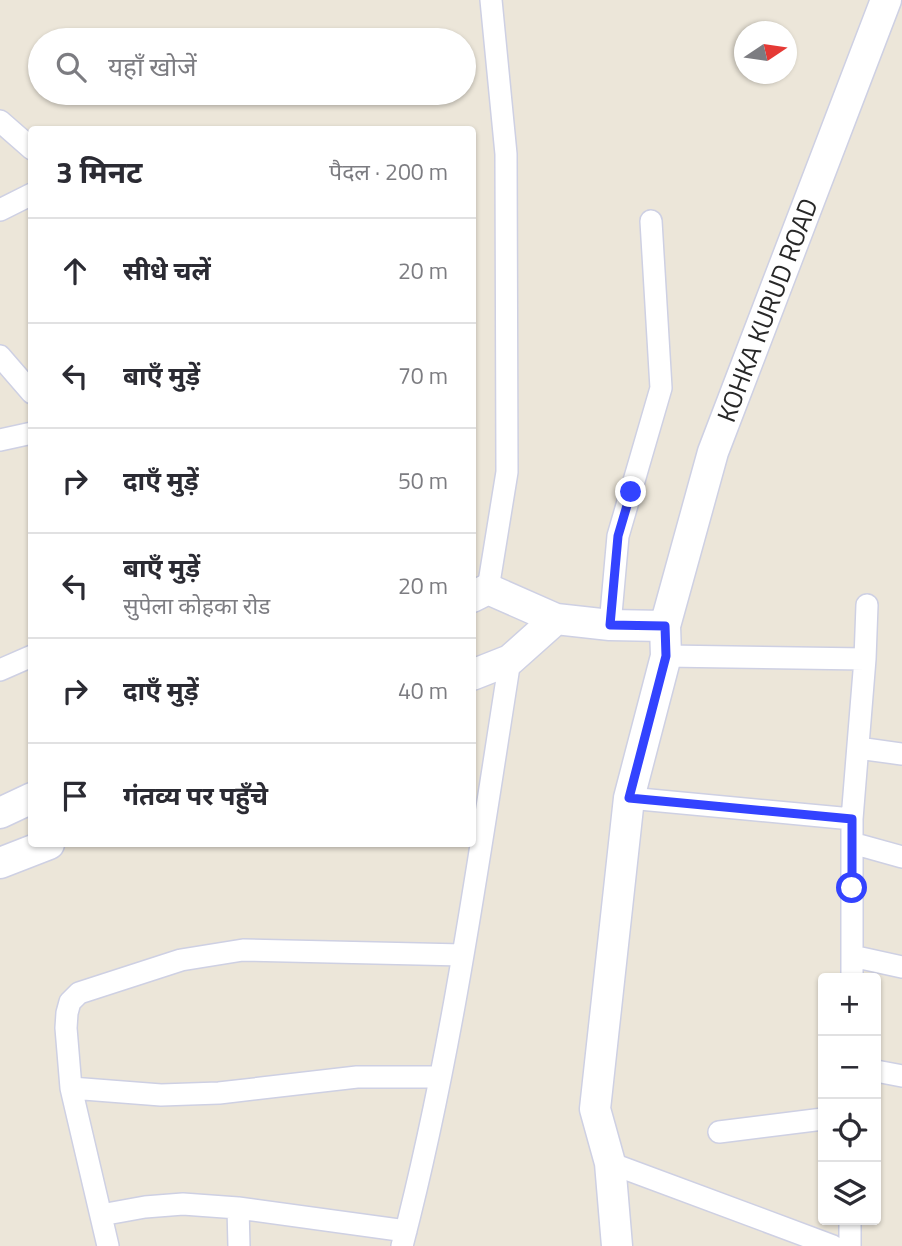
<!DOCTYPE html>
<html lang="hi">
<head>
<meta charset="utf-8">
<style>
	body { margin:0; font-family:"Titillium Web","Noto Sans Devanagari",sans-serif; background:#f2f2f3; color:#2b2b33 }
	.controls { position:absolute; right:21px; bottom:21px; display:grid; overflow:hidden; border-radius:7px; box-shadow:0 2px 5px #0004 }
	.controls button { width:63px; height:63px; display:grid; place-items:center; padding:0; border:0; border-bottom:2px solid #e1e1e2; background:#fff; color:#2b2b33; font:35px sans-serif }
	.compass { position:absolute; left:734px; top:21px; width:63px; height:63px; border-radius:50%; background:#fff; box-shadow:0 2px 5px #0004; rotate:77deg }
	.stop { position:absolute; width:21px; height:21px; margin:-16px; border:5px solid #3343ff; border-radius:50%; background:#fff }
	.stop.end { background:#3343ff; border-color:#fff; box-shadow:0 2px 7px #0008 }
	.list { margin:0; padding:0; list-style:none }
	h2 { display:flex; justify-content:space-between; align-items:center; height:91px; margin:0; padding:0 28px; font-size:30px }
	h2 small { font-size:23px; font-weight:400; color:#7c7c81 }
	.list li { display:grid; grid-template-columns:46px 1fr auto; gap:21px; align-items:center; box-sizing:border-box; height:105px; padding:0 28px; border-top:2px solid #e1e1e2 }
	.list b { display:block; font-size:26px; white-space:nowrap }
	.list p { margin:0; font-size:23px; white-space:nowrap; color:#7c7c81 }
	.list em { font-size:23px; font-style:normal; color:#7c7c81 }
	.icon { flex:none; width:38px; height:38px; fill:none; stroke:currentColor; stroke-width:2; stroke-linecap:round; stroke-linejoin:round }
	.map { position:relative; flex:none; width:902px; height:1246px; overflow:hidden }
	.search { position:absolute; background:#fff; box-shadow:0 2px 5px #0004; left:28px; top:28px; width:448px; height:77px; display:flex; align-items:center; gap:18px; box-sizing:border-box; padding:0 24px; border-radius:38px; color:#7c7c81; font-size:26px }
	.panel { position:absolute; background:#fff; box-shadow:0 2px 5px #0004; left:28px; top:126px; width:448px; height:721px; border-radius:7px }
	.map>svg:first-child { display:block }
	.lines { fill:none; stroke-linecap:round; stroke-linejoin:round }
	.street-casing { stroke:#ced0e3; stroke-width:24 }
	.secondary-casing { stroke:#ced0e3; stroke-width:33 }
	.street { stroke:#fff; stroke-width:21 }
	.secondary { stroke:#fff; stroke-width:30 }
	.route { stroke:#3343ff; stroke-width:9 }
	.labels { text-anchor:middle; dominant-baseline:central; stroke-width:5; stroke-linejoin:round; paint-order:stroke }
	.street-label { font-size:26px; fill:#282828; stroke:#fff }
</style>
</head>
<body>
<div class="map">
<svg width="902" height="1246" viewBox="0 0 902 1246">
	<rect width="100%" height="100%" fill="#ece6d9"/>
	<g class="lines">
		<g class="street-casing">
			<path id="street" d="M 0,121 L 32,149
				M 0,210 L 32,194
				M 0,356 L 32,393
				M 0,440 L 32,433
				M 488,589 L 507,472 L 506,154 L 491,0
				M 610,625 L 618,536 L 661,388 L 651,221
				M 666,656 L 865,659
				M 0,670 L 32,656
				M 858,748 L 902,754
				M 629,798 L 852,819 L 852,978
				M 852,819 L 865,659 L 867,605
				M 852,843 L 902,857
				M 852,956 L 902,967
				M 876,1071 L 902,1076
				M 71,1088 L 161,1095 L 219,1093 L 357,1077 L 440,1077
				M 719,1132 L 823,1119
				M 610,1163 L 833,1246
				M 238,1208 L 239,1246
				M 101,1215 L 145,1207 L 183,1204 L 238,1208 L 406,1231
				M 108,1246 L 71,1088 L 66,1028 L 67,1013 L 70,1002 L 79,993 L 181,960 L 243,950 L 463,955
				M 402,1246 C 452,1054 479,856 510,660
				M 850,1246 L 850,1220"/>
		</g>
		<g class="secondary-casing">
			<path id="secondary" d="M 472,597 L 488,589 L 556,619 L 610,625 L 665,626
				M 472,675 L 510,660 L 556,619
				M 0,813 L 32,798
				M 0,863 L 49,844
				M 617,1246 L 610,1163 L 595,1109 L 629,798 L 666,656 L 665,626 L 713,452 L 886,0"/>
		</g>
		<use href="#street" class="street"/>
		<use href="#secondary" class="secondary"/>
	</g>
	<g class="lines">
		<path class="route" d="M 631,492 L 618,536 L 610,625 L 665,626 L 666,656 L 629,798 L 852,819 L 852,888"/>
	</g>
	<g class="labels">
		<g class="street-label">
			<text transform="translate(767 310) rotate(-69)">KOHKA KURUD ROAD</text>
		</g>
	</g>
</svg>
<div class="controls">
<button>+</button>
<button>−</button>
<button><svg class="icon" aria-label="locate" viewBox="0 0 24 24"><circle cx="12" cy="12" r="6"/><path d="M12 2v4M12 18v4M2 12h4M18 12h4"/></svg></button>
<button><svg class="icon" aria-label="layers" viewBox="0 0 24 24"><path d="M12 4l9 5-9 5-9-5zM3 14l9 5 9-5"/></svg></button>
</div>
<svg class="compass" viewBox="-18 -18 36 36"><path d="M0-13l5 13h-10z" fill="#e53935"/><path d="M0 13l5-13h-10z" fill="#7c7c81"/></svg>
<div class="stop" style="left:852px;top:888px"></div>
<div class="stop end" style="left:631px;top:492px"></div>
<div class="search"><svg class="icon" aria-label="search" viewBox="0 0 24 24"><circle cx="10" cy="10" r="6"/><path d="M15 15l6 6"/></svg>यहाँ खोजें</div>
<section class="panel">
<h2>3 मिनट<small>पैदल · 200 m</small></h2>
<ul class="list">
<li><svg class="icon" aria-label="ahead" viewBox="0 0 24 24"><path d="M12 20V5M6 11l6-6 6 6"/></svg><div><b>सीधे चलें</b></div><em>20 m</em></li>
<li><svg class="icon" aria-label="left" viewBox="0 0 24 24"><path d="M17 20v-9H6M10 6l-5 5 5 5"/></svg><div><b>बाएँ मुड़ें</b></div><em>70 m</em></li>
<li><svg class="icon" aria-label="right" viewBox="0 0 24 24"><path d="M7 20v-9h11M14 6l5 5-5 5"/></svg><div><b>दाएँ मुड़ें</b></div><em>50 m</em></li>
<li><svg class="icon" aria-label="left" viewBox="0 0 24 24"><path d="M17 20v-9H6M10 6l-5 5 5 5"/></svg><div><b>बाएँ मुड़ें</b><p>सुपेला कोहका रोड</p></div><em>20 m</em></li>
<li><svg class="icon" aria-label="right" viewBox="0 0 24 24"><path d="M7 20v-9h11M14 6l5 5-5 5"/></svg><div><b>दाएँ मुड़ें</b></div><em>40 m</em></li>
<li><svg class="icon" aria-label="arrive" viewBox="0 0 24 24"><path d="M6 21V4h12l-3 4 3 4H6"/></svg><div><b>गंतव्य पर पहुँचे</b></div></li>
</ul>
</section>
</div>
</body>
</html>
